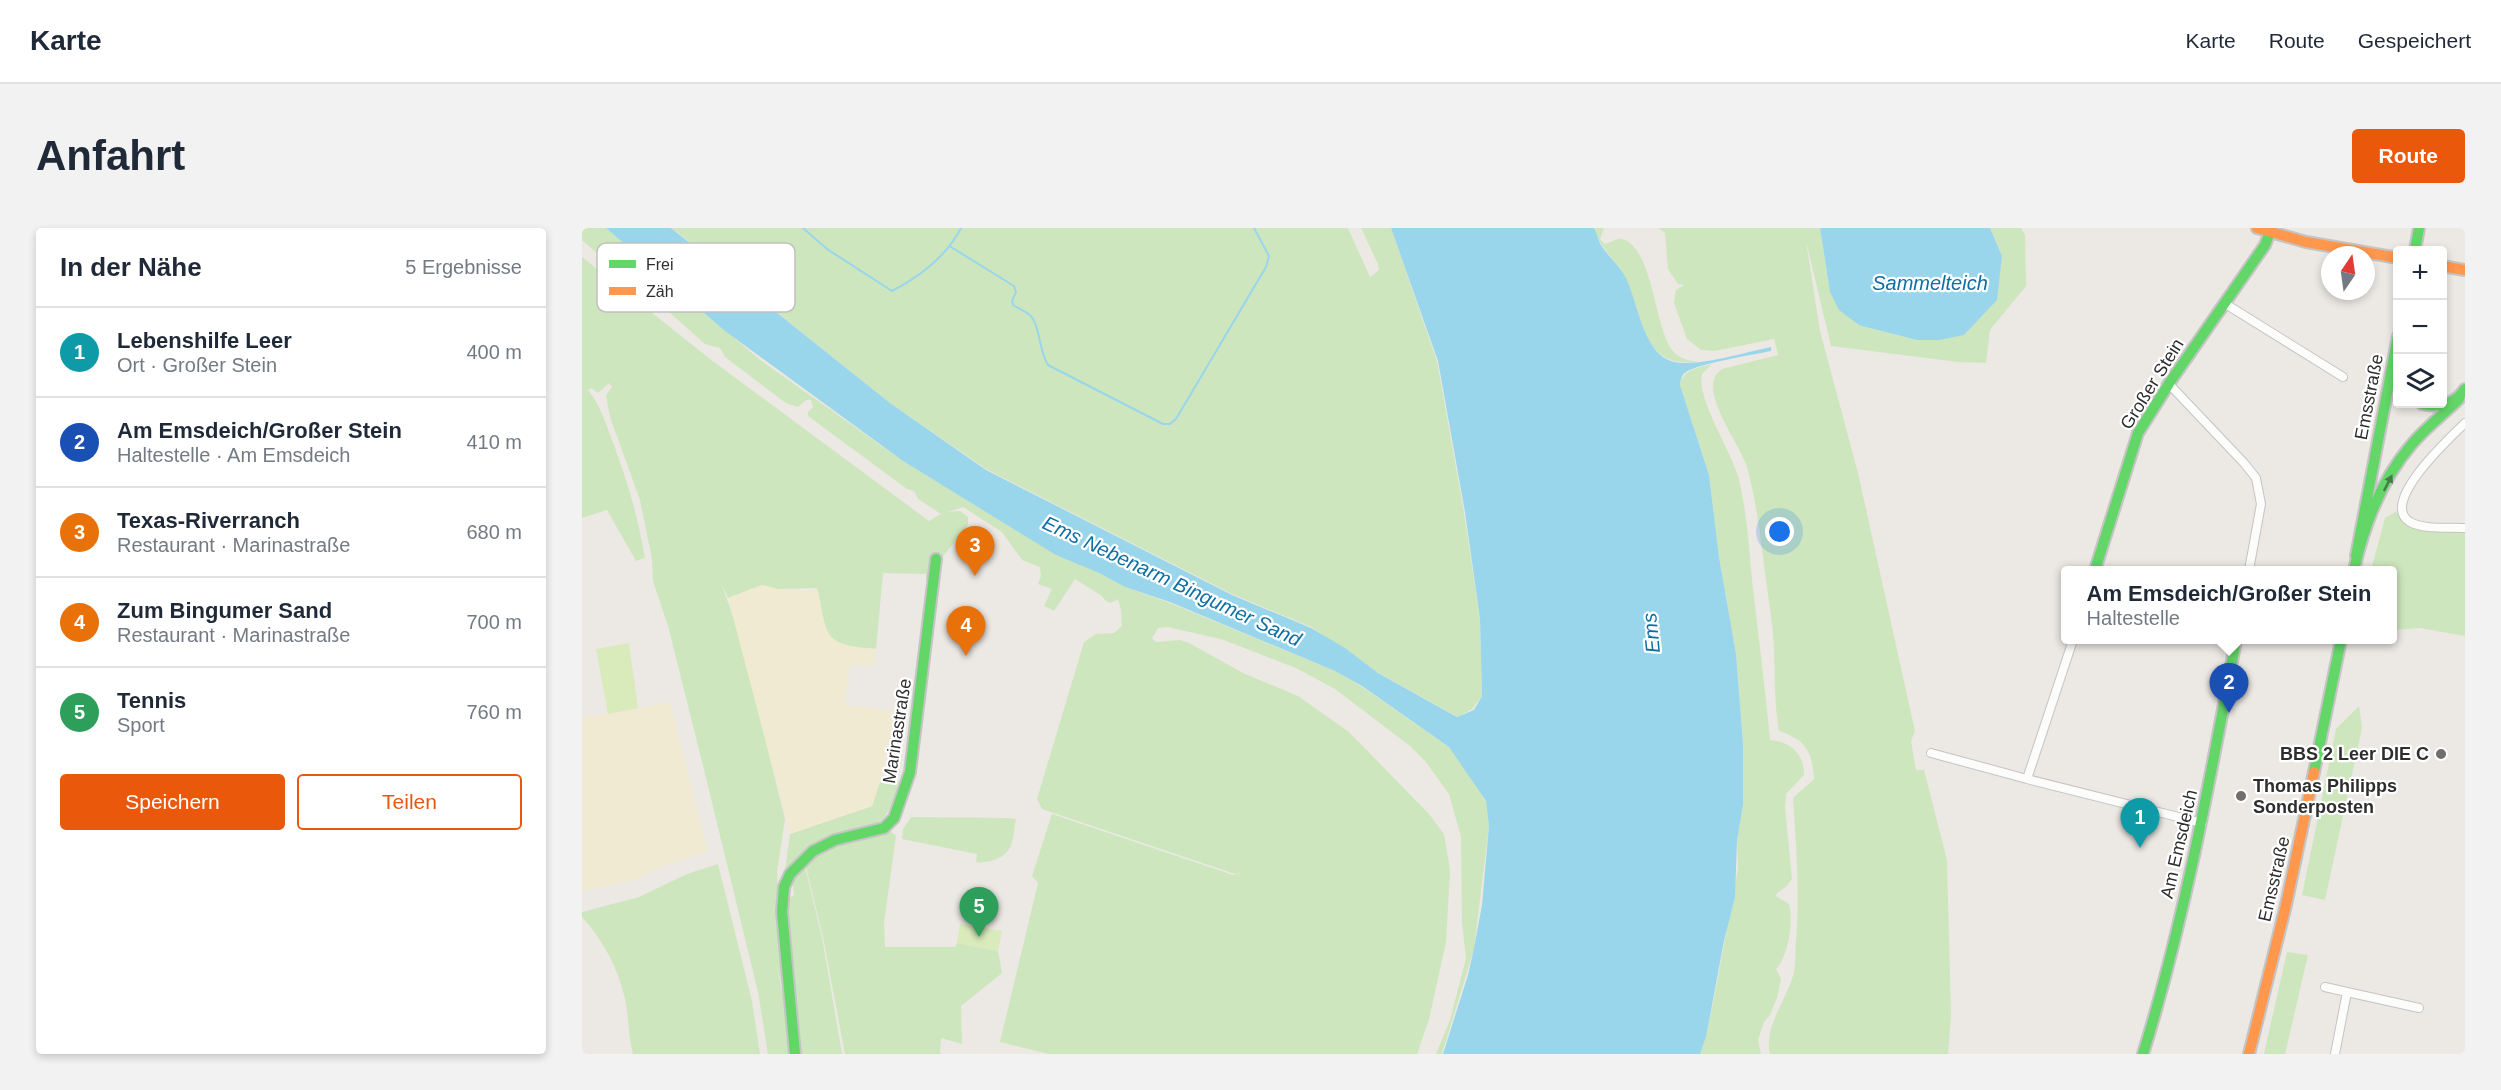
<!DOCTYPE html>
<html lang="de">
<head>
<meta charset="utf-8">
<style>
	body { margin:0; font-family:Arial,sans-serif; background:#f2f2f3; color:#1f2937 }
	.controls { position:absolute; right:18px; top:18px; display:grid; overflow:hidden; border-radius:6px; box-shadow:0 3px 9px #0003 }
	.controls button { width:54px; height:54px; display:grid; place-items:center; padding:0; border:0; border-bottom:2px solid #e0e1e3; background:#fff; color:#1f2937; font:30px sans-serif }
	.compass { position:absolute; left:1739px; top:18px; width:54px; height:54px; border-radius:50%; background:#fff; box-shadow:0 3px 9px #0003; rotate:13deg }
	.you { position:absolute; left:1198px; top:304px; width:21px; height:21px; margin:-15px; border:4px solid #fff; border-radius:50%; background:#1a73e8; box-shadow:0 0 0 9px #1a73e833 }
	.badge { display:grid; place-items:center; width:39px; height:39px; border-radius:50%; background:#ea580c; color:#fff; font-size:20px; font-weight:700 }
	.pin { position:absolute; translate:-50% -50px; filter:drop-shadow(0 2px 3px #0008) }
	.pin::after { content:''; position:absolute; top:32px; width:21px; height:18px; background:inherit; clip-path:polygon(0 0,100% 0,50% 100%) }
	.popup { position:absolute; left:1479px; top:338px; width:336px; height:78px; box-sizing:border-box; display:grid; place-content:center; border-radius:6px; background:#fff; filter:drop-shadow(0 2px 4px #0005); font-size:20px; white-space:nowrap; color:#747a83 }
	.popup b { font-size:22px; color:#1f2937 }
	.popup::after { content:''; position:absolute; left:50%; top:100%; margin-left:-12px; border:12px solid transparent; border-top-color:#fff }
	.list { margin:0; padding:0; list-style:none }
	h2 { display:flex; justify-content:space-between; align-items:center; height:78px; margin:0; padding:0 24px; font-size:26px }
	h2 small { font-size:20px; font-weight:400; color:#747a83 }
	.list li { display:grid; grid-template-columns:39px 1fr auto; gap:18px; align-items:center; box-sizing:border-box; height:90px; padding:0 24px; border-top:2px solid #e0e1e3 }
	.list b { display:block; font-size:22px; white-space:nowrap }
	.list p { margin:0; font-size:20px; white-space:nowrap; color:#747a83 }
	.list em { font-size:20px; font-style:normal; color:#747a83 }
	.actions { display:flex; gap:12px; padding:18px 24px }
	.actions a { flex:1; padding:14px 0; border:2px solid #ea580c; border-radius:6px; text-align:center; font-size:21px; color:#ea580c }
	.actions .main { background:#ea580c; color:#fff }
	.icon { flex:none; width:33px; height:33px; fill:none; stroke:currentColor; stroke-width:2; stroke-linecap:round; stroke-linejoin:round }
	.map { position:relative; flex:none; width:1883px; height:826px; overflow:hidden; border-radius:6px }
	header { display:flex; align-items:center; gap:36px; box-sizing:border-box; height:84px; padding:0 30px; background:#fff; border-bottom:2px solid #e0e1e3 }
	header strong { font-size:28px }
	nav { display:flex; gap:33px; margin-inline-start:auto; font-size:21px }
	.intro { display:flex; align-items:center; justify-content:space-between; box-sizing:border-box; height:144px; padding:0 36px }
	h1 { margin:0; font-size:42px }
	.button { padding:15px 27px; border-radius:6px; background:#ea580c; color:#fff; font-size:21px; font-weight:700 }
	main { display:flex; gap:36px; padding:0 36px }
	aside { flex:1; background:#fff; border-radius:6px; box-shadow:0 3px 9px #0003 }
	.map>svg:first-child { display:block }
	.green { fill:#cee6be }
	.sand { fill:#f0ead3 }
	.pitch { fill:#d9eabb }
	.water { fill:#99d6ec }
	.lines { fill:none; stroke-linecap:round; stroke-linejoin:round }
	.stream { stroke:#99d6ec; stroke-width:2 }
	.street-casing { stroke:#c5c4c5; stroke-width:10 }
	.fast-casing { stroke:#c5c4c5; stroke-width:14 }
	.slow-casing { stroke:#c5c4c5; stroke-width:14 }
	.street { stroke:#fcfcfb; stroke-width:8 }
	.fast { stroke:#63d668; stroke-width:10 }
	.slow { stroke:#ff974d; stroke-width:10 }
	.oneway { fill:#467a48 }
	.poi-dot { fill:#706f6e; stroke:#fff; stroke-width:2 }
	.labels { text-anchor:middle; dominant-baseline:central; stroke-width:4.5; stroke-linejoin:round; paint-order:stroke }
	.street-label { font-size:18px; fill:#2e2e2e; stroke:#fff }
	.poi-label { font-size:18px; font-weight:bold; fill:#2e2e2e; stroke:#fff; text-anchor:end }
	.water-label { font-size:20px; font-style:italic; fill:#0d6fa3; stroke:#fff }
	.key { fill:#fff; stroke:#c0c0c0; stroke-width:1.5 }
	.key-label { font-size:16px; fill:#2e2e2e }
</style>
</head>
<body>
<header>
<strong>Karte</strong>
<nav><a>Karte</a><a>Route</a><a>Gespeichert</a></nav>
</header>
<div class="intro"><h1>Anfahrt</h1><a class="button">Route</a></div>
<main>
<aside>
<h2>In der Nähe<small>5 Ergebnisse</small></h2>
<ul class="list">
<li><span class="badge" style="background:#0f9aa8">1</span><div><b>Lebenshilfe Leer</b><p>Ort · Großer Stein</p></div><em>400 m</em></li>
<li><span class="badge" style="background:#1a4fb4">2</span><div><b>Am Emsdeich/Großer Stein</b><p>Haltestelle · Am Emsdeich</p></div><em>410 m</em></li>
<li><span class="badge" style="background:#e8710a">3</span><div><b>Texas-Riverranch</b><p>Restaurant · Marinastraße</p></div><em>680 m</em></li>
<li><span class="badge" style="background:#e8710a">4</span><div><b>Zum Bingumer Sand</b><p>Restaurant · Marinastraße</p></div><em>700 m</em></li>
<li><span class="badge" style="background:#2e9e5b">5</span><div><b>Tennis</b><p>Sport</p></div><em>760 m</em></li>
</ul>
<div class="actions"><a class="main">Speichern</a><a>Teilen</a></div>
</aside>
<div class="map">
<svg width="1883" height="826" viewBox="0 0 1883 826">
	<rect width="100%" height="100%" fill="#ece8e4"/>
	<path class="green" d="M 0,0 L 24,0 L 177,131 L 321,233 L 475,327 L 517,345 L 543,359 L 588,375 L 753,443 L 779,458 L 867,519 L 881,537 L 904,574 L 907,598 L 892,721 L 860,826 L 854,826 L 868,792 L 884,730 L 880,695 L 879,609 L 867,566 L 843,533 L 828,518 L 753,461 L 714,440 L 639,411 L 585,399 L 576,400 L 570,410 L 574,414 L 598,412 L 607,415 L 661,445 L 716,468 L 767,504 L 847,586 L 862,606 L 868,642 L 864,714 L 847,791 L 835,826 L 467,826 L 418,814 L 456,655 L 450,648 L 470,586 L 651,647 L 661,645 L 653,646 L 460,581 L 455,571 L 502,414 L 514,406 L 532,405 L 540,398 L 539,382 L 536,371 L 528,375 L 523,372 L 520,368 L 493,351 L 472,383 L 462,378 L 470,361 L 456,356 L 459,348 L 458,339 L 440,332 L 420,304 L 381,279 L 365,284 L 378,283 L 386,289 L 386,297 L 355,336 L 347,352 L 344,352 L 344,346 L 301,345 L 294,421 C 240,417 245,409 235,360 L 196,361 L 180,357 L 146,370 L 139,355 L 157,405 L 203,591 L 195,644 L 197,687 L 208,788 L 193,732 L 207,792 L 210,826 L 186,826 L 176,764 L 125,554 L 86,398 L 71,353 L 70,331 L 58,272 L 28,189 L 24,167 L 30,159 L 27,155 L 16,165 L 9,160 L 6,162 C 18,177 23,193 30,212 C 46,254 55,286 63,330 L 54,333 L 25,282 L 0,290 L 0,29 L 128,131 L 347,293 L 359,286 L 336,271 L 332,263 L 325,261 L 226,188 L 226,184 L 231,179 L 229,172 L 224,172 L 216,179 L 204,175 L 143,129 L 138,120 L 123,116 L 50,51 L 43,49 L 35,41 L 33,33 L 40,26 L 38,22 L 34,20 L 18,28 L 0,12 Z
		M 90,0 L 766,0 L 788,49 L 797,42 L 796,36 L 779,0 L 809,0 L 855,133 L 882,284 L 898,392 L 900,468 L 890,481 L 876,489 L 795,444 L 729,399 L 650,366 L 404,241 L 308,175 Z
		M 1012,0 L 1022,0 L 1018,11 L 1023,16 C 1028,15 1035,10 1040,11 C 1072,20 1072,101 1091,123 C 1097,131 1106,132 1115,134 C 1060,140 1061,90 1044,51 C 1039,39 1027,28 1020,17 C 1016,12 1015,5 1012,0 Z
		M 1076,0 L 1238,0 L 1248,64 L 1277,97 L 1335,112 L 1382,107 L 1414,72 L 1420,28 L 1408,0 L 1439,0 L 1443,7 L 1444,58 L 1408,102 L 1404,135 L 1376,134 L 1249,118 L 1224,13 L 1238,103 L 1276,245 L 1333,503 L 1329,513 L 1334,542 L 1342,542 L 1365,632 L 1369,787 L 1366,826 L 1188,826 C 1181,799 1206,770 1212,744 C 1214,733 1213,722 1214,712 C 1218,664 1214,617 1211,570 L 1232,551 C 1230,523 1224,512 1197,503 C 1192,475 1193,448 1192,420 C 1191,398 1187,375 1184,352 C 1179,315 1175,275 1165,239 C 1158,215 1112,159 1140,141 L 1196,127 L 1192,111 L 1132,123 L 1119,122 L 1105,111 L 1092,75 L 1094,62 L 1102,57 L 1096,56 L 1086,41 L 1083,5 Z
		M 1130,136 L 1120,146 C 1114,171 1150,223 1157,252 C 1165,285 1167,319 1170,352 C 1176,405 1183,458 1188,512 C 1208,514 1222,525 1222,547 L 1204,566 L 1203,580 L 1210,651 L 1205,658 L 1195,665 L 1194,668 L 1207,676 C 1212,693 1206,729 1194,741 L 1199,751 L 1195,770 L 1188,787 L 1182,794 L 1176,812 L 1179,826 L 1118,826 L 1124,809 L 1137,744 L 1156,641 L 1155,613 L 1161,577 L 1161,515 L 1154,426 L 1137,329 L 1127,247 L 1098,157 C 1101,141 1116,140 1130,136 Z
		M 1815,283 C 1826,308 1860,303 1883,304 L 1883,408 L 1838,400 L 1811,402 L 1810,342 L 1789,342 L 1803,290 Z
		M 1777,478 L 1780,500 L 1743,672 L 1720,667 L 1754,501 Z
		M 299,551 L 317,553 C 306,601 292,599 249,613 C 242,615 233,617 227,620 C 217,627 208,639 202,649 L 208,606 L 290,578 Z
		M 329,589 L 425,590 L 434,591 C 430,612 433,627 408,633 C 403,634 399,635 394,634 L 395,626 L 320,611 L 321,601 Z
		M 307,602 L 314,608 L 302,695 L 303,719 L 373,719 L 375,715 L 416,723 L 420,745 L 379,778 L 380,816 L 359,810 L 358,826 L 263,826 L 241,709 L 223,635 C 245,612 278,609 307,602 Z
		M 136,636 L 170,773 L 178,826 L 51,826 C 46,808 47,789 43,771 C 36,740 21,712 0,689 L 0,684 L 57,669 L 105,646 Z
		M 223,639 L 240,709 L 260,826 L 218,826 L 204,679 L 206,671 L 212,667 L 210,654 L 219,640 Z
		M 1705,724 L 1726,727 L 1703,826 L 1682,826 Z"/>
	<path class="sand" d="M 180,357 L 196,361 L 236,363 C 246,411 241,417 294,421 L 293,437 L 268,437 L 263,477 L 314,483 L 299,551 L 290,578 L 208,606 L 146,370 Z
		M 88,474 L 126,623 L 85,637 L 51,652 L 0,663 L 0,490 Z"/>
	<path class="pitch" d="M 47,415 L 56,480 L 26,486 L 14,421 Z
		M 378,696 L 420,703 L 416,723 L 375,715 Z"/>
	<path class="water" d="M 24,0 L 89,0 L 308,175 L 404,242 L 650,367 L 729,400 L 763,420 L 796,445 L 875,489 L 892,482 L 900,468 L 898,391 L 883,284 L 856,133 L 809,0 L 1012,0 C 1015,5 1016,12 1019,17 C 1026,28 1038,38 1044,50 C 1056,74 1061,128 1093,134 C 1116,139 1165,124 1189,119 L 1189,123 C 1170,127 1118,135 1104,144 C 1099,147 1099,152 1098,157 L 1127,247 L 1137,329 L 1154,426 L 1161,515 L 1161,577 L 1155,613 L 1153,669 L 1142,713 L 1124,809 L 1118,826 L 861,826 L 886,747 L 892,720 L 900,677 L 907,598 L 904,573 L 867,519 L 780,458 L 753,443 L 588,374 L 543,359 L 517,345 L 474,327 L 321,233 L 143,103 Z
		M 1238,0 L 1408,0 L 1420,28 L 1415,72 L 1382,107 L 1357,112 L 1335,112 L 1284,99 L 1277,97 L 1257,82 L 1248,64 Z"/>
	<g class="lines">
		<path class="stream" d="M 221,0 L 245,21 L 310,63 C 339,48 364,29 379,0
			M 369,19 L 432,58 L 434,64 L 430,73 L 431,77 C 436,80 443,83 448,87 C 458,97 457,123 466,137 L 581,196 L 588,196 L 594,191 L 684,39 L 687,28 L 672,0"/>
		<g class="street-casing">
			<path id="street" d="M 1642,75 L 1761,149
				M 1587,156 L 1662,235 L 1674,250 L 1679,276 L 1667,342
				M 1883,195 C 1869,209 1796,275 1828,294 C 1842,302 1867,299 1883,300
				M 1491,412 L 1445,551 L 1620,595
				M 1349,525 L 1445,551
				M 1743,759 L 1765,764
				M 1753,826 L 1765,764 L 1837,780"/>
		</g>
		<g class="fast-casing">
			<path id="fast" d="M 1833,22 L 1837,0
				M 1840,176 C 1857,180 1873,176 1883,161
				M 1774,328 L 1816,108
				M 1513,342 L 1556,205 L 1588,154 L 1683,17 L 1688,4
				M 1772,342 C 1782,297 1800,251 1830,216 C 1844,199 1862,186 1877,171
				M 1732,544 L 1759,412
				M 213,826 L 200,684 L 202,659 L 208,646 L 231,623 L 253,612 L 302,600 L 312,590 L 328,544 L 354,331
				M 1561,826 C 1603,691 1628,551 1654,412"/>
		</g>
		<g class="slow-casing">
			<path id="slow" d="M 1675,0 L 1724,14 L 1816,30
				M 1860,38 L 1883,42
				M 1667,826 L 1704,677 L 1732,544"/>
		</g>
		<use href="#street" class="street"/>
		<use href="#fast" class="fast"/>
		<use href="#slow" class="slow"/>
	</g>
	<defs><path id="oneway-solid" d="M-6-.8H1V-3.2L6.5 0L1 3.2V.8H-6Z" transform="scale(1.5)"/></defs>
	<use class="oneway" href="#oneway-solid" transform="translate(1806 255) rotate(-63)"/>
	<g class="poi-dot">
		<circle cx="1859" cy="526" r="6"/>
		<circle cx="1659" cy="568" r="6"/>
	</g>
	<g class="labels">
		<g class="street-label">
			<text transform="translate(1570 156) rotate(-58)">Großer Stein</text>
			<text transform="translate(1787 169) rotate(-79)">Emsstraße</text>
			<text transform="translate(315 503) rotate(-81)">Marinastraße</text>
			<text transform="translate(1597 616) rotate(-77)">Am Emsdeich</text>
			<text transform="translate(1692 651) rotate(-77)">Emsstraße</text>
		</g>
		<g class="poi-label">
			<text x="1847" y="526">BBS 2 Leer DIE C</text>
			<text x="1671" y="558" text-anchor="start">Thomas Philipps<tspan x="1671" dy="21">Sonderposten</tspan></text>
		</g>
		<g class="water-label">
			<text x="1348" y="55">Sammelteich</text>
			<text transform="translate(590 353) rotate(25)">Ems Nebenarm Bingumer Sand</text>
			<text transform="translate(1069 405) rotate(-96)">Ems</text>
		</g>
	</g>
	<rect x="15" y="15" width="198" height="69" rx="9" class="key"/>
	<rect x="27" y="32" width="27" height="8" fill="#63d668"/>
	<rect x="27" y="59" width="27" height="8" fill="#ff974d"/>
	<g class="key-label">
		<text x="64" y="42">Frei</text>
		<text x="64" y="69">Zäh</text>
	</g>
</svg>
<div class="controls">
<button>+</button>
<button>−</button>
<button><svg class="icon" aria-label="layers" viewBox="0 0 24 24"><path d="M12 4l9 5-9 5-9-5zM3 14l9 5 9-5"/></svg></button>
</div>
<svg class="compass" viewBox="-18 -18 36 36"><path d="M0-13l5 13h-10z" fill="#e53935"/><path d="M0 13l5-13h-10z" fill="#747a83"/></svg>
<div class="you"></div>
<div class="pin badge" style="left:1558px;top:620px;background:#0f9aa8">1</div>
<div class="pin badge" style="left:1647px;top:485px;background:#1a4fb4">2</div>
<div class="popup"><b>Am Emsdeich/Großer Stein</b>Haltestelle</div>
<div class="pin badge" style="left:393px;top:348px;background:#e8710a">3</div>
<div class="pin badge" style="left:384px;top:428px;background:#e8710a">4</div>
<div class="pin badge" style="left:397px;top:709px;background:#2e9e5b">5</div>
</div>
</main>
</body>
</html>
